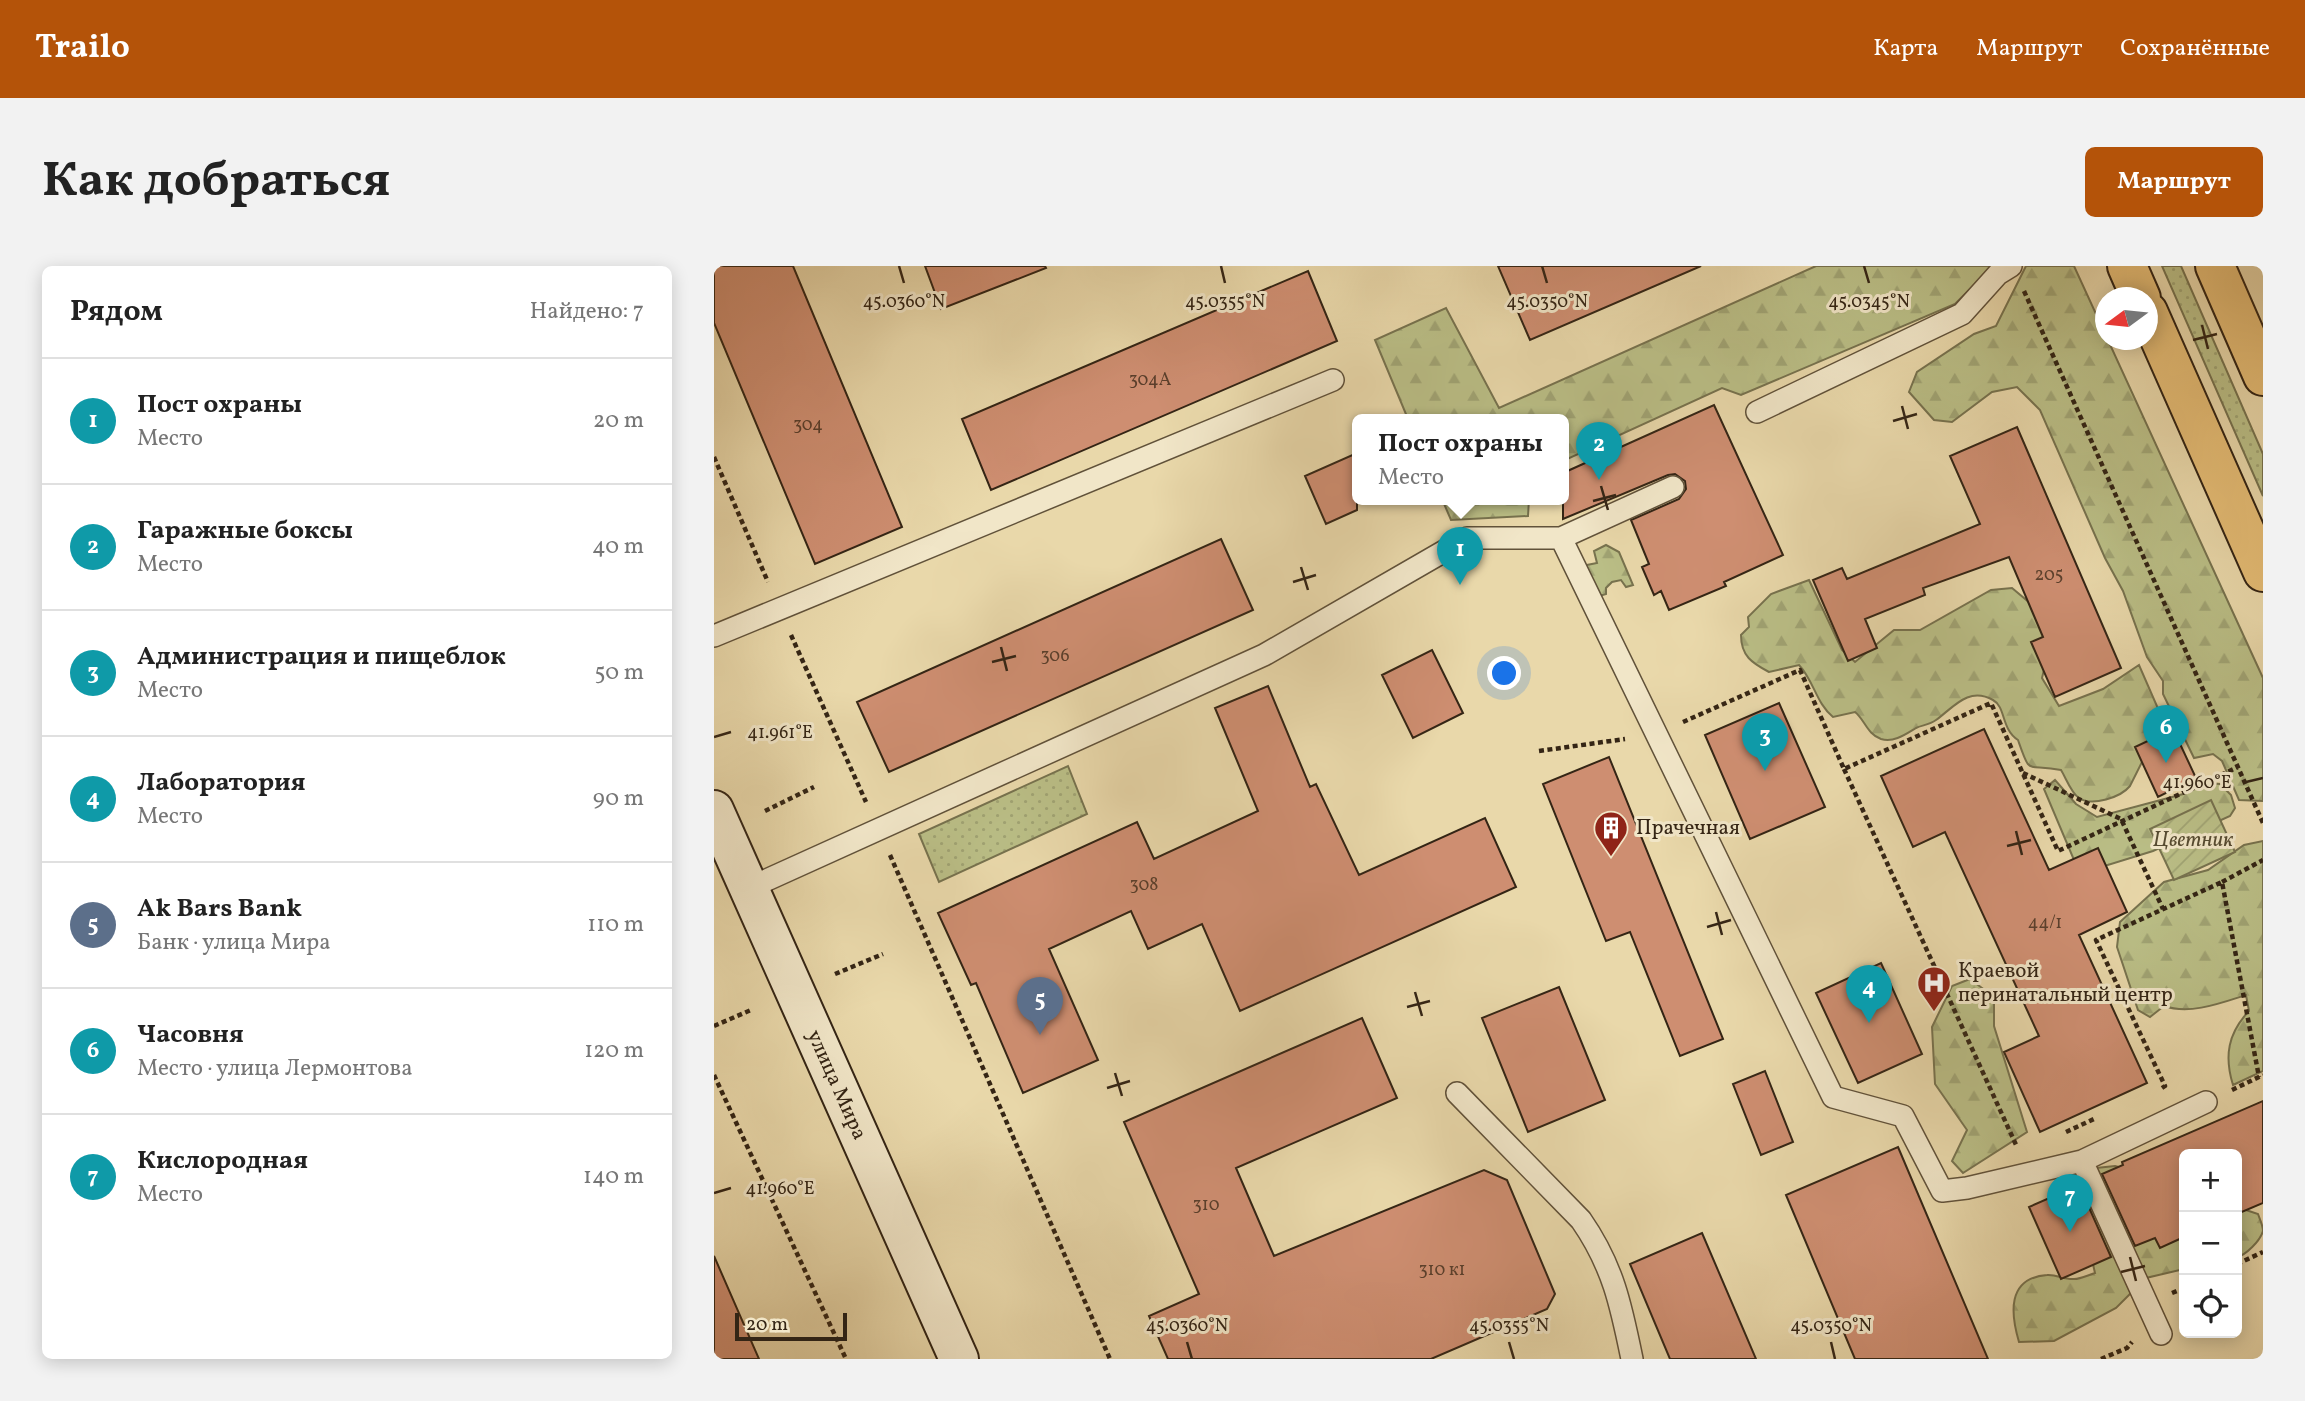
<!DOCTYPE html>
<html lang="ru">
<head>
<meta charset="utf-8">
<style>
	body { margin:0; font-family:Vollkorn,serif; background:#f2f2f2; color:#222 }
	.controls { position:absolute; right:21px; bottom:21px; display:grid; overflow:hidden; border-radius:10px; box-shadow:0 4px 18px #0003 }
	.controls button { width:63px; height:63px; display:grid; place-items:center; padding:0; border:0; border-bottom:2px solid #e0e0e0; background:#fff; color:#222; font:35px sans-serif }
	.compass { position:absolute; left:1381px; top:21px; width:63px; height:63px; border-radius:50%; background:#fff; box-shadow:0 4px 18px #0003; rotate:255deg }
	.scale { position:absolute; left:21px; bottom:18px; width:112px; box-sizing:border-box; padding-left:7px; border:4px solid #342515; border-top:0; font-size:19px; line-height:24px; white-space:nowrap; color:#342515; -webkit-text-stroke:5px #f1e6c8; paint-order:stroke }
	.you { position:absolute; left:791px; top:408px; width:24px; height:24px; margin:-18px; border:5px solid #fff; border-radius:50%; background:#1a73e8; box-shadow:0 0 0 10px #1a73e833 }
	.badge { display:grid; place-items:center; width:46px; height:46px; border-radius:50%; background:#b45309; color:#fff; font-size:23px; font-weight:700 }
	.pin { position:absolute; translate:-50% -58px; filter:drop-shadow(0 2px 4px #0008) }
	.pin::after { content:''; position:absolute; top:37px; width:24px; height:21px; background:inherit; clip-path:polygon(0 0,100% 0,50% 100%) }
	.popup { position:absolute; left:638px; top:148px; width:217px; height:91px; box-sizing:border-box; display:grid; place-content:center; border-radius:10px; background:#fff; filter:drop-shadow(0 2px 5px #0005); font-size:23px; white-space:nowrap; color:#767676 }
	.popup b { font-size:26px; color:#222 }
	.popup::after { content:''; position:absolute; left:50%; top:100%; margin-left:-14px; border:14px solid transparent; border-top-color:#fff }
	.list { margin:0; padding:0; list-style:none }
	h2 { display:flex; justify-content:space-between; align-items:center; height:91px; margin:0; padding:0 28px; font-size:30px }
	h2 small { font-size:23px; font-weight:400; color:#767676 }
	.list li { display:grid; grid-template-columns:46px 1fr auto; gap:21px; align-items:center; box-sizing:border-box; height:126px; padding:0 28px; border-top:2px solid #e0e0e0 }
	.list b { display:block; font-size:26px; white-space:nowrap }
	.list p { margin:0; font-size:23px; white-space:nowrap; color:#767676 }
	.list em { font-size:23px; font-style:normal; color:#767676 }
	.icon { flex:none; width:38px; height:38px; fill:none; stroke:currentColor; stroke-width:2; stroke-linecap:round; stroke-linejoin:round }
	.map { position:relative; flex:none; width:1549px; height:1093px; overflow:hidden; border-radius:10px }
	header { display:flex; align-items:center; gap:42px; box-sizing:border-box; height:98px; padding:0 35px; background:#b45309; color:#fff }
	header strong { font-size:33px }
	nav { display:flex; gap:38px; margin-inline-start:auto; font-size:24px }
	.intro { display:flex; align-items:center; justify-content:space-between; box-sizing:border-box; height:168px; padding:0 42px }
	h1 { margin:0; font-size:49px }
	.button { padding:18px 32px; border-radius:10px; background:#b45309; color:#fff; font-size:24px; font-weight:700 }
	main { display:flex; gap:42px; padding:0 42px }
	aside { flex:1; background:#fff; border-radius:10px; box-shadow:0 4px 18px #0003 }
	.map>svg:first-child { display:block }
	.grass { fill:url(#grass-dots); stroke:#77724e; stroke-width:2 }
	.forest { fill:url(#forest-firs); stroke:#77724e; stroke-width:2 }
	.garden { fill:url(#garden-furrows); stroke:#77724e; stroke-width:2 }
	.building { fill:#ce8e71; stroke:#342515; stroke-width:2 }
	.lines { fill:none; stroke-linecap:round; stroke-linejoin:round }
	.service-casing { stroke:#61523a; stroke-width:24 }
	.secondary-casing { stroke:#342515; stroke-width:42 }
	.primary-casing { stroke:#342515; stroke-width:42 }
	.path { stroke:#342515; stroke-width:4.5; stroke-dasharray:5 3.5; stroke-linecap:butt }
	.service { stroke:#f1e6c8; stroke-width:21 }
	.secondary { stroke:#f1e6c8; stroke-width:38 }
	.primary { stroke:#e4bc75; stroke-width:38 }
	.ticks { fill:none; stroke:#342515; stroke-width:2.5 }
	.labels { text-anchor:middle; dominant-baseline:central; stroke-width:6; stroke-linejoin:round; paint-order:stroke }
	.number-label { font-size:18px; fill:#5a3f2c }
	.poi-label { font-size:21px; fill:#342515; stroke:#f1e6c8; text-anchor:start }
	.park-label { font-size:21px; font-style:italic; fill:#564b31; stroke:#f1e6c8 }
	.street-label { font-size:21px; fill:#342515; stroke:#f1e6c8 }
	.ticks-label { font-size:18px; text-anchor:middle; fill:#342515; stroke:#f1e6c8; stroke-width:6; stroke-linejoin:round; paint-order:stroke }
</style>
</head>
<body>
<header>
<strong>Trailo</strong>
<nav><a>Карта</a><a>Маршрут</a><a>Сохранённые</a></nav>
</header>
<div class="intro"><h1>Как добраться</h1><a class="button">Маршрут</a></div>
<main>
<aside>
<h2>Рядом<small>Найдено: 7</small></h2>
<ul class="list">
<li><span class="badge" style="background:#0f9aa8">1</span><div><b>Пост охраны</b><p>Место</p></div><em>20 m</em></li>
<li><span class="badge" style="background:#0f9aa8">2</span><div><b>Гаражные боксы</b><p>Место</p></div><em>40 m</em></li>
<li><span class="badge" style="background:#0f9aa8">3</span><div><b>Администрация и пищеблок</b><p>Место</p></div><em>50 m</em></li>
<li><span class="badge" style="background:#0f9aa8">4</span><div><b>Лаборатория</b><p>Место</p></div><em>90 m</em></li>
<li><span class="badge" style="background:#5c6f8a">5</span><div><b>Ak Bars Bank</b><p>Банк · улица Мира</p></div><em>110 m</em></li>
<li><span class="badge" style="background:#0f9aa8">6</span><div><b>Часовня</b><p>Место · улица Лермонтова</p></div><em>120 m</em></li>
<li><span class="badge" style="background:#0f9aa8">7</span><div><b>Кислородная</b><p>Место</p></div><em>140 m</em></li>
</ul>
</aside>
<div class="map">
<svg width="1549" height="1093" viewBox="0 0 1549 1093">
	<defs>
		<pattern id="grass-dots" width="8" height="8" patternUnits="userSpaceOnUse" patternTransform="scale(1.75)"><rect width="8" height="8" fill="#babe86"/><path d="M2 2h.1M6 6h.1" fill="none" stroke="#a0a373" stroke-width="1.8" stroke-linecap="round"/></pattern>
		<pattern id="forest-firs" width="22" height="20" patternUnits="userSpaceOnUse" patternTransform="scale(1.75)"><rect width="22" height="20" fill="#babe86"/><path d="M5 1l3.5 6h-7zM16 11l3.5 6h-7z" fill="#a0a373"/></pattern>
		<pattern id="garden-furrows" width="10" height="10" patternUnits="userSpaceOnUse" patternTransform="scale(1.75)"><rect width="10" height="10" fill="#babe86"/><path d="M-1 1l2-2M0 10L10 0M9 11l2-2" fill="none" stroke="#a0a373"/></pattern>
	</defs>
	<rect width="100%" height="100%" fill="#e9d8aa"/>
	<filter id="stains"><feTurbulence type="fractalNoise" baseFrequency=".00286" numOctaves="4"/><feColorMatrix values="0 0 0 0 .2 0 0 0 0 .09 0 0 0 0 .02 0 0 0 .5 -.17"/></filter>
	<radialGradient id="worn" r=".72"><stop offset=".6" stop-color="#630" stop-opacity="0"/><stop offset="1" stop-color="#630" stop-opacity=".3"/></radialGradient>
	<path class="grass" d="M 1448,0 L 1467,0 L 1549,188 L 1549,230 Z
		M 354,500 L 373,548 L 225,616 L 205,568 Z"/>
	<path class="forest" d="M 1102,0 L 1279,0 L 1241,38 L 1027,129 L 1008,122 L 849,195 L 849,153 L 694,153 L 661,74 L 732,42 L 785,142 Z
		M 1312,0 L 1360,0 L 1549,412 L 1549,535 L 1525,534 L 1508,495 L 1499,488 L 1480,492 L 1449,428 L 1449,415 L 1433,391 L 1409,325 L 1391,292 L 1326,144 L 1303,121 L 1278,126 L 1238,156 L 1220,154 L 1195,126 L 1203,106 L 1260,68 L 1282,60 Z
		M 728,233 L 815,233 L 814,250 L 737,254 Z
		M 892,279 L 905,286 L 919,319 L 912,321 L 907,314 L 898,316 L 892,322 L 892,328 L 885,330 L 866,306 L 873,299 L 883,297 L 880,285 Z
		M 1095,314 L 1128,384 L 1141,396 L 1180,364 L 1206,364 L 1277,324 L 1298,322 L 1341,358 L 1328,412 L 1345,440 L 1389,423 L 1425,399 L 1449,454 L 1416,520 C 1407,531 1378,541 1365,532 C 1357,527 1352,512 1347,504 C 1311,497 1317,511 1304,474 C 1287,463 1292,441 1279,434 C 1254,420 1239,442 1222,454 C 1215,459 1208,459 1202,462 C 1192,468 1180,477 1167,473 C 1153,468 1151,454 1141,446 L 1119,451 C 1102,437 1100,415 1085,399 L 1055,406 C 1038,397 1027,390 1027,369 L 1035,361 L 1034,351 L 1057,328 Z
		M 1341,514 L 1362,538 L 1383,551 L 1473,527 L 1492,517 L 1506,518 L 1517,529 L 1521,542 L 1516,550 L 1439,585 L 1381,603 L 1360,594 L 1330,523 Z
		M 1549,575 L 1549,805 L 1519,819 C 1510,790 1514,767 1535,745 L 1532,729 C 1507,737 1476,749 1450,740 L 1436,751 L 1424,744 L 1403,681 L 1406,656 L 1450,616 L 1494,604 L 1530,579 Z
		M 1256,713 L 1280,731 L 1280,760 L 1313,866 L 1249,907 L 1238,895 L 1253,864 L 1221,818 L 1218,761 L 1238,720 Z
		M 1401,900 L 1420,905 L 1456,967 L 1470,963 L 1470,1003 L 1432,1012 L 1402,1042 L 1340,1075 L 1305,1076 C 1297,1049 1292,1012 1333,1009 C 1342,1008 1351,1014 1360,1013 C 1367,1013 1374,1009 1381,1007 L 1365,937 L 1356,922 L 1382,902 Z
		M 1523,941 L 1544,948 C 1546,953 1549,960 1549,965 C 1546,975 1532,989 1523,991 Z"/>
	<path class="garden" d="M 1497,534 L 1521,586 L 1460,614 L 1436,563 Z"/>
	<path class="building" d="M 0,0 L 79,0 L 188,261 L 101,298 L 0,57 Z
		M 211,0 L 331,0 L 332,2 L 227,43 Z
		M 784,0 L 987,0 L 816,74 Z
		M 594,5 L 623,75 L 277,224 L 248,153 Z
		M 1000,139 L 1069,289 L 1010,316 L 1012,320 L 955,344 L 947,325 L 940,329 L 928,301 L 935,298 L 917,254 L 965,233 L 972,223 L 971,215 L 961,208 L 954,209 L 849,253 L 849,207 Z
		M 1303,161 L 1407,402 L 1341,431 L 1317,376 L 1329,371 L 1295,291 L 1209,322 L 1211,329 L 1151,353 L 1163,382 L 1134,395 L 1099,314 L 1128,302 L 1133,313 L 1266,258 L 1236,190 Z
		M 643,187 L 643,244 L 612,258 L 591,210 Z
		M 507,273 L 539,344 L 175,506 L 143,436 Z
		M 718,384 L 749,447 L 699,472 L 668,409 Z
		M 554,420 L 596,521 L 602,518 L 645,609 L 771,552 L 802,621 L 526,745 L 488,658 L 434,683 L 417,645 L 335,683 L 384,794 L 309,827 L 262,717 L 257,719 L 224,647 L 423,556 L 440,593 L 544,545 L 501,442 Z
		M 1065,437 L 1111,541 L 1036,573 L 991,469 Z
		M 1270,463 L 1335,604 L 1384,582 L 1413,646 L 1365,669 L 1433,817 L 1326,866 L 1290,786 L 1325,770 L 1231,566 L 1199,581 L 1167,510 Z
		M 1459,463 L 1482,512 L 1444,531 L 1421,481 Z
		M 895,491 L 1009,773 L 966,790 L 916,666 L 892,675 L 829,518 Z
		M 1167,697 L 1208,788 L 1144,817 L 1102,727 Z
		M 845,721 L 891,834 L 814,866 L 768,752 Z
		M 648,752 L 683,832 L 522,902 L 560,990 L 770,904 L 793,914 L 841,1028 L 833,1043 L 717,1093 L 454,1093 L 435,1050 L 485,1028 L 410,856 Z
		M 1051,805 L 1079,876 L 1047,889 L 1019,818 Z
		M 1549,835 L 1549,937 L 1523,948 L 1523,888 L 1470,888 L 1470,971 L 1446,982 L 1441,972 L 1421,980 L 1388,908 L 1409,899 L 1408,896 Z
		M 1184,881 L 1274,1093 L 1141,1093 L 1072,929 Z
		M 1365,919 L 1397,991 L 1347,1013 L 1315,941 Z
		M 988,967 L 1042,1093 L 956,1093 L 916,998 Z
		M 0,990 L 45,1093 L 0,1093 Z"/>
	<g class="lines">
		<g class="service-casing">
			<path id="service" d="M 1043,146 L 1248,48 L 1284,8 L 1297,0
				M 847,272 L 1119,831 L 1189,850 L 1228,925 L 1253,922 L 1368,895 L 1492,836
				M 0,370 L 619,114
				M 35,622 L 550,389 L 753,272 L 847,272 L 959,221
				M 743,827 L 867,954 C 899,1000 907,1039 918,1093
				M 1368,895 L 1447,1068"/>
		</g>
		<g class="secondary-casing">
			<g id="secondary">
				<path id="s1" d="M 0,544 L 245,1093"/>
			</g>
		</g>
		<g class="primary-casing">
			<path id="primary" d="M 1413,0 L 1427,32
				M 1501,0 L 1549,110
				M 1434,46 L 1549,306"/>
		</g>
		<path class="path" d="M 1310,25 L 1549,557
			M 0,191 L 54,316
			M 77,369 L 152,536
			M 969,456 L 1086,404 L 1130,503 L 1277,437 L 1344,585 L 1524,501
			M 825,485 L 911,473
			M 1130,503 L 1303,881
			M 1309,507 L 1407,553 L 1449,643
			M 51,545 L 100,521
			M 176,589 L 396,1093
			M 1508,616 L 1549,594
			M 121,708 L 169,688
			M 0,760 L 37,744
			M 0,809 L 132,1093
			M 1448,822 L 1451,820 L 1382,674 L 1508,616 L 1545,811
			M 1518,824 L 1549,809
			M 1352,866 L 1382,852
			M 1523,998 L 1549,986
			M 1458,1027 L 1470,1022
			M 1387,1093 L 1413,1082 L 1418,1076"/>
		<use href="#service" class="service"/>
		<use href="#secondary" class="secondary"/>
		<use href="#primary" class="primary"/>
	</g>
	<path class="ticks" d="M 185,0 L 190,17M 507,0 L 511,17M 828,0 L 833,17M 1150,0 L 1155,17M 1488,59 L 1494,83M 1479,74 L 1503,68M 1188,140 L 1194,163M 1179,155 L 1203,148M 887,220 L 894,244M 879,235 L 902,229M 587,301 L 594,324M 579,316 L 602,309M 287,381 L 293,405M 278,396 L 302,390M 0,471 L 17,466M 1532,516 L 1549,512M 1302,565 L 1308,589M 1293,580 L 1317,574M 1002,646 L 1008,669M 993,661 L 1017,654M 701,726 L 708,750M 693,741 L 716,735M 401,807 L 408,830M 393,822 L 416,815M 0,927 L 17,922M 1416,991 L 1422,1015M 1407,1006 L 1431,1000M 473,1076 L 478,1093M 795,1076 L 800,1093M 1117,1076 L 1121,1093"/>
	<defs>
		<g id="building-pin" transform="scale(1.75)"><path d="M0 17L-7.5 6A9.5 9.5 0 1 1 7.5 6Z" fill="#8f2418" stroke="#f1e6c8"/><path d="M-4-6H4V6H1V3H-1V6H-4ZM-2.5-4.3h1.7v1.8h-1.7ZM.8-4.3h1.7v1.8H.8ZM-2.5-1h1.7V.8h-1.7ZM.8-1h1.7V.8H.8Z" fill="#fff"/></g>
		<g id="hospital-pin" transform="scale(1.75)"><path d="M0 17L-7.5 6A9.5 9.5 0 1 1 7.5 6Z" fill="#8f2418" stroke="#f1e6c8"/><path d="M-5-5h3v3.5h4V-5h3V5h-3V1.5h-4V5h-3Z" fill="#fff"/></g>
	</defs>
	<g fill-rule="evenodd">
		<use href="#building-pin" x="897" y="562"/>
		<use href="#hospital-pin" x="1220" y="717"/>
	</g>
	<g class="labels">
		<g class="number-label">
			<text x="436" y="114">304А</text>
			<text x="94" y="159">304</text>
			<text x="1335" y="309">205</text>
			<text x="341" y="390">306</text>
			<text x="430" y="619">308</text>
			<text x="1331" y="657">44/1</text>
			<text x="492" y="939">310</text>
			<text x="728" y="1004">310 к1</text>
		</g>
		<g class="poi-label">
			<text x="922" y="562">Прачечная</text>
			<text x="1244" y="705">Краевой<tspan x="1244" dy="24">перинатальный центр</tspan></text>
		</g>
		<g class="park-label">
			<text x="1479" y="574">Цветник</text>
		</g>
		<g class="street-label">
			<text stroke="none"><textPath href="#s1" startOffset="301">улица Мира</textPath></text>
		</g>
	</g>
	<g class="ticks-label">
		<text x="190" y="41">45.0360°N</text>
		<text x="511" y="41">45.0355°N</text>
		<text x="833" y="41">45.0350°N</text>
		<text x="1155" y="41">45.0345°N</text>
		<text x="66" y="472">41.961°E</text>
		<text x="1483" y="522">41.960°E</text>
		<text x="66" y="928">41.960°E</text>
		<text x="473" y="1065">45.0360°N</text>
		<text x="795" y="1065">45.0355°N</text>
		<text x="1117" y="1065">45.0350°N</text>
	</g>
	<rect width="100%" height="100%" filter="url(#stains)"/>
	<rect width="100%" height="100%" fill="url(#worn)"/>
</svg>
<div class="controls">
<button>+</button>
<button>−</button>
<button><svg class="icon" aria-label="locate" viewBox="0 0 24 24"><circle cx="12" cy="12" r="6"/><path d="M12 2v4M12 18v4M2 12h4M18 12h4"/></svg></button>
</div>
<svg class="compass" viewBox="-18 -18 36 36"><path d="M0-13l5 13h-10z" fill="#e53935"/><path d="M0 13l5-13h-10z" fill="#767676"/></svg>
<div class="scale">20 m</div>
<div class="you"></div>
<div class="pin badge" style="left:746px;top:319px;background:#0f9aa8">1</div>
<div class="popup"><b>Пост охраны</b>Место</div>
<div class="pin badge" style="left:885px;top:214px;background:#0f9aa8">2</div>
<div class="pin badge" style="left:1051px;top:505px;background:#0f9aa8">3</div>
<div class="pin badge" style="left:1155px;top:757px;background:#0f9aa8">4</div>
<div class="pin badge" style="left:326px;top:769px;background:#5c6f8a">5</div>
<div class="pin badge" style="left:1452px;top:497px;background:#0f9aa8">6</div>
<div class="pin badge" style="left:1356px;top:966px;background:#0f9aa8">7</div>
</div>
</main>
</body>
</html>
